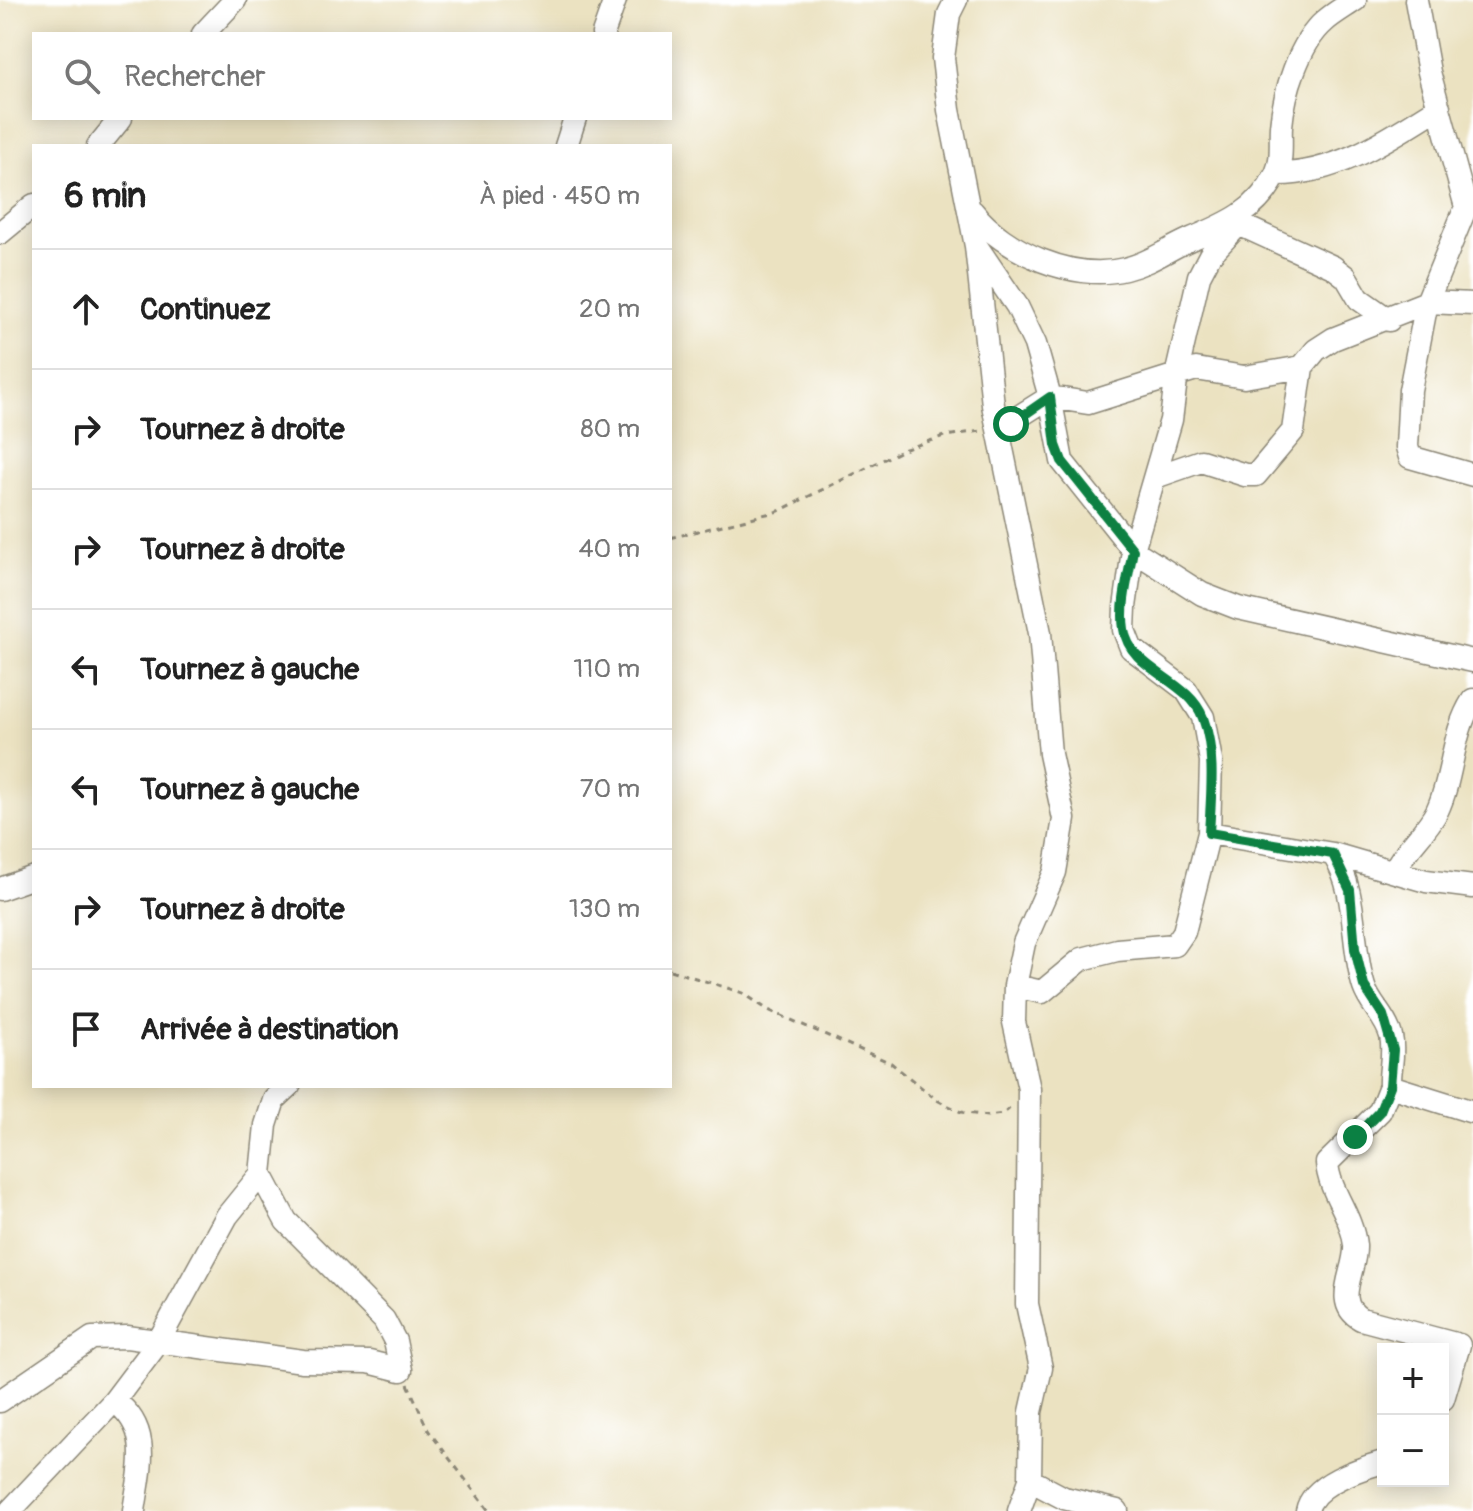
<!DOCTYPE html>
<html lang="fr">
<head>
<meta charset="utf-8">
<style>
	body { margin:0; font-family:Pangolin,sans-serif; background:#f2f2f2; color:#222 }
	.controls { position:absolute; right:24px; bottom:24px; display:grid; overflow:hidden; border-radius:0px; box-shadow:0 4px 20px #0003 }
	.controls button { width:72px; height:72px; display:grid; place-items:center; padding:0; border:0; border-bottom:2px solid #e0e0e0; background:#fff; color:#222; font:40px sans-serif }
	.stop { position:absolute; width:24px; height:24px; margin:-18px; border:6px solid #0b8043; border-radius:50%; background:#fff }
	.stop.end { background:#0b8043; border-color:#fff; box-shadow:0 2px 8px #0008 }
	.list { margin:0; padding:0; list-style:none }
	h2 { display:flex; justify-content:space-between; align-items:center; height:104px; margin:0; padding:0 32px; font-size:34px }
	h2 small { font-size:26px; font-weight:400; color:#767676 }
	.list li { display:grid; grid-template-columns:52px 1fr auto; gap:24px; align-items:center; box-sizing:border-box; height:120px; padding:0 32px; border-top:2px solid #e0e0e0 }
	.list b { display:block; font-size:30px; white-space:nowrap }
	.list em { font-size:26px; font-style:normal; color:#767676 }
	.icon { flex:none; width:44px; height:44px; fill:none; stroke:currentColor; stroke-width:2; stroke-linecap:round; stroke-linejoin:round }
	.map { position:relative; flex:none; width:1473px; height:1511px; overflow:hidden }
	.search { position:absolute; background:#fff; box-shadow:0 4px 20px #0003; left:32px; top:32px; width:640px; height:88px; display:flex; align-items:center; gap:20px; box-sizing:border-box; padding:0 28px; border-radius:0px; color:#767676; font-size:30px }
	.panel { position:absolute; background:#fff; box-shadow:0 4px 20px #0003; left:32px; top:144px; width:640px; height:944px; border-radius:0px }
	.map>svg:first-child { display:block }
	.lines { fill:none; stroke-linecap:round; stroke-linejoin:round }
	.minor-casing { stroke:#8b8676; stroke-width:25 }
	.path { stroke:#8b8676; stroke-width:3; stroke-dasharray:6 6; stroke-linecap:butt }
	.minor { stroke:#fff; stroke-width:22 }
	.route { stroke:#0b8043; stroke-width:10 }
</style>
</head>
<body>
<div class="map">
<svg width="1473" height="1511" viewBox="0 0 1473 1511">
	<rect width="100%" height="100%" fill="#fff"/>
	<filter id="ink" filterUnits="userSpaceOnUse"><feTurbulence type="fractalNoise" baseFrequency=".0125" numOctaves="2"/><feDisplacementMap in="SourceGraphic" scale="16" xChannelSelector="R" yChannelSelector="G"/><feConvolveMatrix kernelMatrix="1 2 1 2 8 2 1 2 1" color-interpolation-filters="sRGB"/></filter>
	<filter id="wash" filterUnits="userSpaceOnUse"><feTurbulence type="fractalNoise" baseFrequency=".006" numOctaves="4" result="noise"/><feDisplacementMap in="SourceGraphic" scale="32" xChannelSelector="R" yChannelSelector="G"/><feGaussianBlur stdDeviation="1.8" result="paint"/><feColorMatrix in="noise" values="0 0 0 0 0 0 0 0 0 0 0 0 0 0 0 0 0 1.4 0 .05"/><feComposite in="paint" operator="in"/></filter>
	<g filter="url(#wash)">
		<rect width="100%" height="100%" fill="#ebe2c1"/>
	</g>
	<g filter="url(#ink)">
		<g class="lines">
			<g class="minor-casing">
				<path id="minor" d="M 956,0 L 949,14 L 943,58 L 949,110 L 976,246 L 993,405 L 1040,633 L 1050,754 L 1064,819 L 1055,872 L 1024,943 L 1015,986 L 1014,1022 L 1029,1089 L 1027,1304 L 1041,1368 L 1031,1412 L 1030,1480 L 1019,1511
					M 1416,0 L 1429,72 L 1466,207 L 1427,302 L 1410,390 L 1407,447 L 1410,457 L 1473,475
					M 203,34 L 235,0
					M 603,34 L 615,0
					M 98,146 L 121,118
					M 566,146 L 575,118
					M 1276,174 C 1336,175 1390,138 1439,107
					M 973,212 C 1004,252 1074,282 1125,269 C 1150,263 1168,249 1191,239 C 1227,224 1258,211 1276,174 C 1283,159 1280,142 1281,126 C 1284,93 1299,43 1325,21 C 1334,13 1345,7 1355,0
					M 1232,221 L 1333,267 L 1346,277 L 1359,299 L 1389,320
					M 1239,224 L 1210,255 L 1199,276 L 1177,372 L 1171,420 L 1133,550 L 1125,607 L 1124,630 L 1131,648 L 1186,690 L 1203,717 L 1211,761 L 1209,833 L 1333,854 C 1359,894 1350,942 1364,987 C 1370,1005 1386,1017 1391,1036 C 1395,1053 1389,1070 1390,1086 L 1473,1112
					M 0,233 L 34,205
					M 977,247 L 1017,306 L 1035,344 L 1050,397 L 1062,461 L 1133,550 L 1202,594 L 1238,608 L 1473,661
					M 999,429 L 1050,397 L 1088,403 L 1196,369 L 1244,377 L 1302,367 L 1316,350 L 1333,339 L 1427,302 L 1473,304
					M 1155,477 L 1201,461 L 1245,475 L 1256,475 L 1293,431 L 1302,367
					M 1333,854 L 1426,881 L 1473,887
					M 1394,871 C 1405,848 1426,833 1437,811 C 1454,775 1451,734 1473,700
					M 0,889 L 34,877
					M 1015,986 L 1042,992 L 1082,959 L 1117,950 L 1175,945 L 1184,932 L 1209,833
					M 1390,1086 L 1380,1111 L 1327,1163 C 1329,1192 1352,1215 1355,1245 C 1357,1270 1331,1302 1361,1319 L 1459,1345 L 1443,1399
					M 261,1174 L 286,1221 L 384,1320 L 395,1341 L 401,1370
					M 0,1401 L 92,1338 L 127,1337 L 303,1361 L 369,1362 L 401,1370
					M 114,1401 C 153,1428 140,1469 134,1511
					M 1030,1480 L 1064,1498 L 1117,1511
					M 10,1511 L 114,1401 L 157,1344 L 227,1216 L 261,1174 L 266,1125 L 274,1100 L 289,1086
					M 1307,1511 C 1312,1484 1359,1469 1383,1462"/>
			</g>
			<path class="path" d="M 670,538 L 779,511 L 903,450 L 944,436 L 982,431
				M 670,970 L 743,993 L 768,1010 L 891,1063 L 937,1100 L 961,1112 L 987,1116 L 1003,1114 L 1011,1107
				M 408,1384 L 428,1430 L 489,1511"/>
			<use href="#minor" class="minor"/>
		</g>
	</g>
	<g class="lines" filter="url(#ink)">
		<path class="route" d="M 1011,424 L 1050,397 L 1056,445 L 1062,461 L 1133,550 C 1129,574 1120,604 1124,629 C 1129,670 1189,679 1203,718 C 1216,752 1211,797 1209,833 L 1333,854 L 1350,890 L 1355,949 L 1364,986 L 1383,1015 L 1393,1050 L 1390,1086 L 1380,1111 L 1355,1137"/>
	</g>
</svg>
<div class="controls">
<button>+</button>
<button>−</button>
</div>
<div class="stop" style="left:1011px;top:424px"></div>
<div class="stop end" style="left:1355px;top:1137px"></div>
<div class="search"><svg class="icon" aria-label="search" viewBox="0 0 24 24"><circle cx="10" cy="10" r="6"/><path d="M15 15l6 6"/></svg>Rechercher</div>
<section class="panel">
<h2>6 min<small>À pied · 450 m</small></h2>
<ul class="list">
<li><svg class="icon" aria-label="ahead" viewBox="0 0 24 24"><path d="M12 20V5M6 11l6-6 6 6"/></svg><div><b>Continuez</b></div><em>20 m</em></li>
<li><svg class="icon" aria-label="right" viewBox="0 0 24 24"><path d="M7 20v-9h11M14 6l5 5-5 5"/></svg><div><b>Tournez à droite</b></div><em>80 m</em></li>
<li><svg class="icon" aria-label="right" viewBox="0 0 24 24"><path d="M7 20v-9h11M14 6l5 5-5 5"/></svg><div><b>Tournez à droite</b></div><em>40 m</em></li>
<li><svg class="icon" aria-label="left" viewBox="0 0 24 24"><path d="M17 20v-9H6M10 6l-5 5 5 5"/></svg><div><b>Tournez à gauche</b></div><em>110 m</em></li>
<li><svg class="icon" aria-label="left" viewBox="0 0 24 24"><path d="M17 20v-9H6M10 6l-5 5 5 5"/></svg><div><b>Tournez à gauche</b></div><em>70 m</em></li>
<li><svg class="icon" aria-label="right" viewBox="0 0 24 24"><path d="M7 20v-9h11M14 6l5 5-5 5"/></svg><div><b>Tournez à droite</b></div><em>130 m</em></li>
<li><svg class="icon" aria-label="arrive" viewBox="0 0 24 24"><path d="M6 21V4h12l-3 4 3 4H6"/></svg><div><b>Arrivée à destination</b></div></li>
</ul>
</section>
</div>
</body>
</html>
